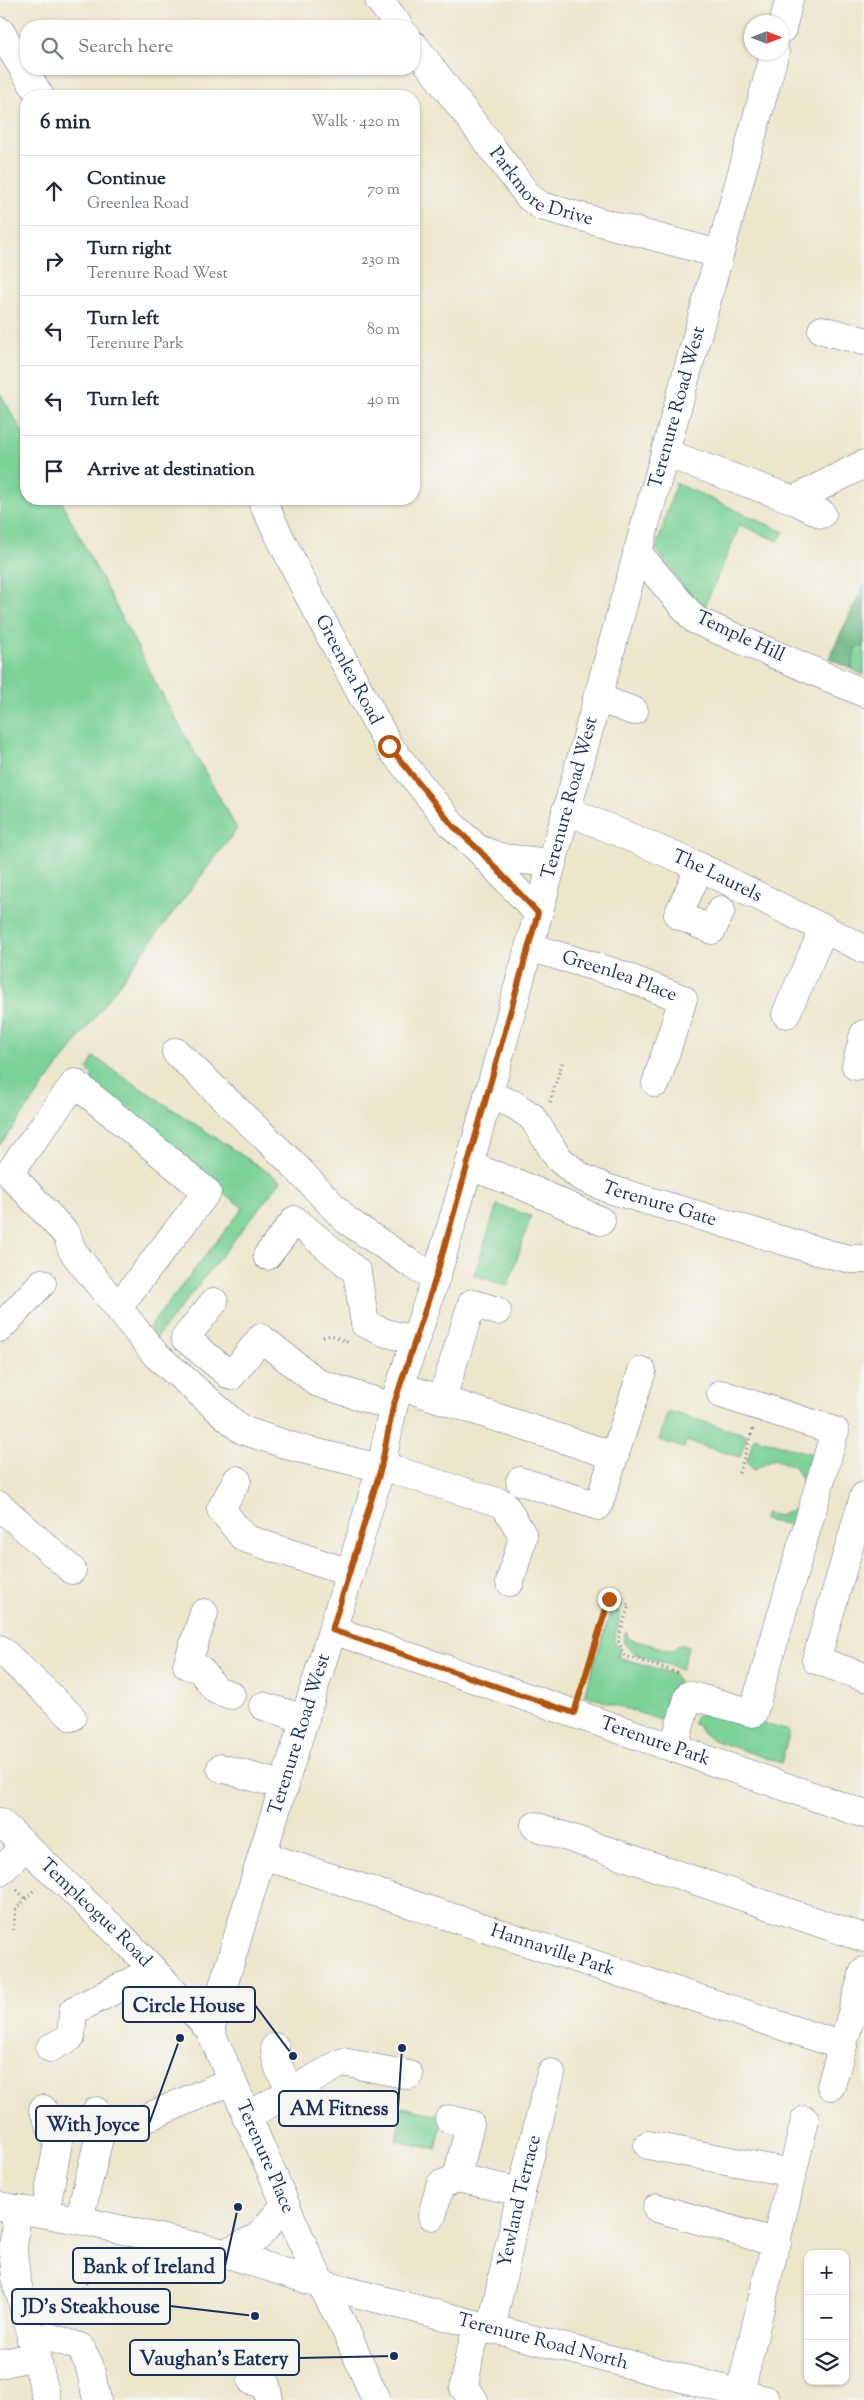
<!DOCTYPE html>
<html lang="en">
<head>
<meta charset="utf-8">
<style>
	body { margin:0; font-family:"Sorts Mill Goudy",serif; background:#f6f6f7; color:#1f2937 }
	.controls { position:absolute; right:15px; bottom:15px; display:grid; overflow:hidden; border-radius:10px; box-shadow:0 1px 4px #0004 }
	.controls button { width:45px; height:45px; display:grid; place-items:center; padding:0; border:0; border-bottom:1px solid #e0e1e3; background:#fff; color:#1f2937; font:25px sans-serif }
	.compass { position:absolute; left:744px; top:15px; width:45px; height:45px; border-radius:50%; background:#fff; box-shadow:0 1px 4px #0004; rotate:90deg }
	.stop { position:absolute; width:15px; height:15px; margin:-11px; border:4px solid #b45309; border-radius:50%; background:#fff }
	.stop.end { background:#b45309; border-color:#fff; box-shadow:0 1px 5px #0008 }
	.list { margin:0; padding:0; list-style:none }
	h2 { display:flex; justify-content:space-between; align-items:center; height:65px; margin:0; padding:0 20px; font-size:21px }
	h2 small { font-size:16px; font-weight:400; color:#747a83 }
	.list li { display:grid; grid-template-columns:32px 1fr auto; gap:15px; align-items:center; box-sizing:border-box; height:70px; padding:0 20px; border-top:1px solid #e0e1e3 }
	.list b { display:block; font-size:19px; white-space:nowrap }
	.list p { margin:0; font-size:16px; white-space:nowrap; color:#747a83 }
	.list em { font-size:16px; font-style:normal; color:#747a83 }
	.icon { flex:none; width:28px; height:28px; fill:none; stroke:currentColor; stroke-width:2; stroke-linecap:round; stroke-linejoin:round }
	.map { position:relative; flex:none; width:864px; height:2400px; overflow:hidden }
	.search { position:absolute; background:#fff; box-shadow:0 1px 4px #0004; left:20px; top:20px; width:400px; height:55px; display:flex; align-items:center; gap:12px; box-sizing:border-box; padding:0 18px; border-radius:20px; color:#747a83; font-size:19px }
	.panel { position:absolute; background:#fff; box-shadow:0 1px 4px #0004; left:20px; top:90px; width:400px; height:415px; border-radius:20px }
	.map>svg:first-child { display:block }
	.green { fill:#7cd296; stroke:#4c807a }
	.forest { fill:#65b47f; stroke:#40726e }
	.lines { fill:none; stroke-linecap:round; stroke-linejoin:round }
	.minor-casing { stroke:#646f84; stroke-width:29 }
	.major-casing { stroke:#646f84; stroke-width:29 }
	.path { stroke:#646f84; stroke-width:3; stroke-dasharray:1 4; stroke-linecap:butt }
	.minor { stroke:#fff; stroke-width:28 }
	.major { stroke:#fff; stroke-width:28 }
	.route { stroke:#b45309; stroke-width:6 }
	.labels { text-anchor:middle; dominant-baseline:central; stroke-width:4.5; stroke-linejoin:round; paint-order:stroke }
	.street-label { font-size:19px; fill:#1b2f5e; stroke:#f6f6f2 }
	.leader { fill:none; stroke:#1b2f5e; stroke-width:2 }
	.callout-dot { fill:#1b2f5e; stroke:#f6f6f2; stroke-width:2 }
	.callout { fill:#f6f6f2; stroke:#1b2f5e; stroke-width:2 }
	.callout-label { font-size:20px; text-anchor:middle; font-weight:bold; fill:#1b2f5e }
</style>
</head>
<body>
<div class="map">
<svg width="864" height="2400" viewBox="0 0 864 2400">
	<rect width="100%" height="100%" fill="#f6f6f2"/>
	<filter id="ink" filterUnits="userSpaceOnUse"><feTurbulence type="fractalNoise" baseFrequency=".02" numOctaves="2"/><feDisplacementMap in="SourceGraphic" scale="10" xChannelSelector="R" yChannelSelector="G"/><feConvolveMatrix kernelMatrix="1 2 1 2 8 2 1 2 1" color-interpolation-filters="sRGB"/></filter>
	<filter id="wash" filterUnits="userSpaceOnUse"><feTurbulence type="fractalNoise" baseFrequency=".0096" numOctaves="4" result="noise"/><feDisplacementMap in="SourceGraphic" scale="20" xChannelSelector="R" yChannelSelector="G"/><feGaussianBlur stdDeviation="1.12" result="paint"/><feColorMatrix in="noise" values="0 0 0 0 0 0 0 0 0 0 0 0 0 0 0 0 0 1.4 0 .05"/><feComposite in="paint" operator="in"/></filter>
	<g filter="url(#wash)">
		<rect width="100%" height="100%" fill="#ece6cb"/>
		<path class="green" d="M 0,393 L 26,438 L 26,499 L 60,499 L 158,687 L 237,829 L 142,953 L 0,1145 Z
			M 676,483 L 784,532 L 778,541 L 740,525 L 702,613 L 656,549 Z
			M 864,585 L 864,675 L 829,658 Z
			M 94,1057 L 281,1181 L 153,1342 L 150,1326 L 243,1208 L 105,1100 L 89,1083 L 93,1075 L 87,1070 Z
			M 497,1205 L 531,1216 L 508,1286 L 474,1275 Z
			M 668,1411 L 747,1435 L 740,1457 L 686,1441 L 684,1448 L 659,1440 Z
			M 754,1437 L 822,1457 L 820,1465 L 809,1467 L 808,1474 L 817,1483 L 793,1531 L 791,1525 L 763,1520 L 766,1513 L 779,1516 L 799,1507 L 805,1486 L 794,1466 L 774,1459 L 754,1470 L 747,1462 Z
			M 611,1610 L 621,1613 L 614,1641 L 620,1651 L 618,1657 L 674,1674 L 678,1680 L 664,1721 L 584,1695 Z
			M 626,1631 L 629,1639 L 672,1651 L 679,1644 L 688,1647 L 682,1669 L 633,1653 L 623,1642 Z
			M 711,1709 L 790,1731 L 781,1763 L 713,1740 L 703,1734 L 699,1726 L 693,1724 L 695,1717 Z
			M 402,2107 L 443,2116 L 436,2149 L 396,2141 Z"/>
		<path class="forest" d="M 864,585 L 864,648 L 861,646 L 855,648 L 852,669 L 829,658 Z"/>
	</g>
	<g filter="url(#ink)">
		<g class="lines">
			<g class="minor-casing">
				<g id="minor">
					<path d="M 379,0 L 399,26"/>
					<path d="M 0,31 L 40,96"/>
					<path id="s1" d="M 414,45 L 529,197 L 541,206 L 719,254"/>
					<path d="M 822,330 L 864,341"/>
					<path d="M 665,453 L 794,500 L 864,464"/>
					<path id="s2" d="M 261,499 L 309,596 L 389,746 L 453,826 L 478,849 L 538,913"/>
					<path d="M 794,500 L 822,514"/>
					<path d="M 637,552 L 695,620 L 864,693"/>
					<path d="M 597,698 L 634,711"/>
					<path id="s3" d="M 566,810 L 700,867 L 864,949"/>
					<path d="M 478,849 L 503,858 L 552,863"/>
					<path d="M 700,867 L 678,915 L 712,930 L 721,910"/>
					<path id="s4" d="M 529,947 L 616,973 L 683,999 L 656,1083"/>
					<path d="M 786,1014 L 824,928"/>
					<path d="M 176,1052 L 291,1162 L 346,1220 L 413,1265 L 436,1277"/>
					<path d="M 856,1066 L 864,1034"/>
					<path id="s5" d="M 488,1095 L 513,1104 L 532,1117 L 559,1159 L 581,1177 L 609,1189 L 825,1253 L 850,1259 L 864,1259"/>
					<path d="M 469,1166 L 519,1184 L 601,1221"/>
					<path d="M 267,1256 L 295,1220 L 357,1272 L 365,1324 L 386,1333 L 415,1340"/>
					<path d="M 214,1302 L 185,1338 L 231,1376 L 261,1338 L 318,1383 L 393,1407"/>
					<path d="M 118,1307 L 207,1192 L 75,1083 L 9,1173 L 67,1235 L 72,1250 L 85,1267 L 156,1355 L 242,1430 L 297,1448 L 381,1468"/>
					<path d="M 0,1328 L 42,1283"/>
					<path d="M 400,1386 L 615,1456"/>
					<path d="M 442,1399 L 472,1303 L 497,1311"/>
					<path d="M 382,1463 L 397,1471 L 504,1504 L 523,1536 L 510,1582"/>
					<path d="M 237,1480 L 221,1509 L 244,1538 L 350,1573"/>
					<path d="M 520,1481 L 598,1506 L 642,1371"/>
					<path d="M 864,1496 L 816,1660 L 864,1677"/>
					<path d="M 0,1506 L 72,1570"/>
					<path d="M 204,1613 L 187,1665 L 200,1669 L 216,1690 L 231,1695"/>
					<path id="s6" d="M 333,1630 L 864,1814"/>
					<path d="M 0,1649 L 72,1717"/>
					<path d="M 263,1706 L 305,1719"/>
					<path d="M 673,1748 L 689,1695 L 753,1713 L 835,1431 L 721,1394"/>
					<path d="M 221,1768 L 285,1786"/>
					<path d="M 535,1826 L 864,1938"/>
					<path id="s7" d="M 262,1855 L 843,2046"/>
					<path d="M 0,1872 L 25,1846"/>
					<path d="M 275,2047 C 275,2065 282,2076 293,2090"/>
					<path d="M 50,2048 L 71,2037 L 73,2011 L 152,1971"/>
					<path d="M 831,2086 L 864,1971"/>
					<path d="M 43,2109 L 58,2143 L 45,2214"/>
					<path d="M 246,2117 L 343,2062 L 409,2075"/>
					<path d="M 146,2118 L 231,2081"/>
					<path d="M 449,2119 L 470,2124 L 457,2178 L 521,2192"/>
					<path d="M 648,2145 L 792,2173"/>
					<path d="M 657,2208 L 777,2243"/>
					<path d="M 17,2209 L 13,2250 L 16,2278 L 47,2400"/>
					<path d="M 432,2216 L 440,2185 L 457,2178"/>
					<path d="M 79,2220 L 101,2130 L 96,2111"/>
					<path id="s8" d="M 491,2330 L 521,2192 L 551,2073"/>
					<path d="M 31,2340 L 49,2337 L 80,2347 L 89,2364 L 97,2400"/>
					<path d="M 0,2364 L 35,2356"/>
					<path d="M 252,2381 L 266,2384 L 269,2400"/>
					<path d="M 740,2393 L 805,2120"/>
					<path d="M 474,2400 L 464,2388 L 469,2357 L 478,2326"/>
				</g>
			</g>
			<g class="major-casing">
				<g id="major">
					<path d="M 782,29 L 789,0"/>
					<path id="s9" d="M 0,1822 L 122,1937 L 210,2030 L 297,2231 L 321,2284 L 346,2331 L 376,2400"/>
					<path id="s10" d="M 210,2030 L 262,1855 L 350,1573 L 382,1463 L 393,1407 L 436,1277 L 469,1166 L 775,52"/>
					<path id="s11" d="M 0,2206 L 79,2220 L 225,2253 L 321,2284 L 766,2400"/>
					<path d="M 225,2253 L 258,2237 L 285,2205"/>
				</g>
			</g>
			<path class="path" d="M 550,1102 L 563,1060
				M 323,1337 L 331,1335 L 349,1343
				M 739,1473 L 753,1429
				M 581,1691 L 609,1599 L 629,1605 L 618,1640 L 625,1656 L 679,1673
				M 17,1890 L 26,1899
				M 13,1930 L 16,1909 L 36,1888
				M 62,2316 L 110,2251"/>
			<use href="#minor" class="minor"/>
			<use href="#major" class="major"/>
		</g>
	</g>
	<g class="lines" filter="url(#ink)">
		<path class="route" d="M 389,746 L 453,826 L 478,849 L 538,913 L 436,1277 L 393,1407 L 381,1468 L 332,1630 L 574,1713 L 609,1599"/>
	</g>
	<g class="labels">
		<g class="street-label">
			<text stroke="none"><textPath href="#s1" startOffset="195">Parkmore Drive</textPath></text>
			<text stroke="none"><textPath href="#s10" startOffset="1689">Terenure Road West</textPath></text>
			<text transform="translate(740 637) rotate(25)">Temple Hill</text>
			<text stroke="none"><textPath href="#s2" startOffset="192">Greenlea Road</textPath></text>
			<text stroke="none"><textPath href="#s10" startOffset="1284">Terenure Road West</textPath></text>
			<text stroke="none"><textPath href="#s3" startOffset="165">The Laurels</textPath></text>
			<text stroke="none"><textPath href="#s4" startOffset="95">Greenlea Place</textPath></text>
			<text stroke="none"><textPath href="#s5" startOffset="211">Terenure Gate</textPath></text>
			<text stroke="none"><textPath href="#s10" startOffset="309">Terenure Road West</textPath></text>
			<text stroke="none"><textPath href="#s6" startOffset="341">Terenure Park</textPath></text>
			<text stroke="none"><textPath href="#s9" startOffset="132">Templeogue Road</textPath></text>
			<text stroke="none"><textPath href="#s7" startOffset="306">Hannaville Park</textPath></text>
			<text stroke="none"><textPath href="#s9" startOffset="434">Terenure Place</textPath></text>
			<text stroke="none"><textPath href="#s8" startOffset="132">Yewland Terrace</textPath></text>
			<text stroke="none"><textPath href="#s11" startOffset="560">Terenure Road North</textPath></text>
		</g>
	</g>
	<path class="leader" d="M293 2056L255 2005M402 2048L398 2108M180 2038L149 2124M238 2207L225 2266M255 2316L170 2306M394 2356L299 2358"/>
	<g class="callout-dot">
		<circle cx="293" cy="2056" r="5"/>
		<circle cx="402" cy="2048" r="5"/>
		<circle cx="180" cy="2038" r="5"/>
		<circle cx="238" cy="2207" r="5"/>
		<circle cx="255" cy="2316" r="5"/>
		<circle cx="394" cy="2356" r="5"/>
	</g>
	<g class="callout">
		<rect x="123" y="1987" width="132" height="35" rx="5"/>
		<rect x="279" y="2091" width="119" height="35" rx="5"/>
		<rect x="36" y="2106" width="113" height="35" rx="5"/>
		<rect x="73" y="2248" width="152" height="35" rx="5"/>
		<rect x="12" y="2289" width="158" height="35" rx="5"/>
		<rect x="130" y="2340" width="169" height="35" rx="5"/>
	</g>
	<g class="callout-label">
		<text x="189" y="2012">Circle House</text>
		<text x="339" y="2115">AM Fitness</text>
		<text x="93" y="2131">With Joyce</text>
		<text x="149" y="2273">Bank of Ireland</text>
		<text x="91" y="2313">JD's Steakhouse</text>
		<text x="214" y="2365">Vaughan's Eatery</text>
	</g>
</svg>
<div class="controls">
<button>+</button>
<button>−</button>
<button><svg class="icon" aria-label="layers" viewBox="0 0 24 24"><path d="M12 4l9 5-9 5-9-5zM3 14l9 5 9-5"/></svg></button>
</div>
<svg class="compass" viewBox="-18 -18 36 36"><path d="M0-13l5 13h-10z" fill="#e53935"/><path d="M0 13l5-13h-10z" fill="#747a83"/></svg>
<div class="stop" style="left:389px;top:746px"></div>
<div class="stop end" style="left:609px;top:1599px"></div>
<div class="search"><svg class="icon" aria-label="search" viewBox="0 0 24 24"><circle cx="10" cy="10" r="6"/><path d="M15 15l6 6"/></svg>Search here</div>
<section class="panel">
<h2>6 min<small>Walk · 420 m</small></h2>
<ul class="list">
<li><svg class="icon" aria-label="ahead" viewBox="0 0 24 24"><path d="M12 20V5M6 11l6-6 6 6"/></svg><div><b>Continue</b><p>Greenlea Road</p></div><em>70 m</em></li>
<li><svg class="icon" aria-label="right" viewBox="0 0 24 24"><path d="M7 20v-9h11M14 6l5 5-5 5"/></svg><div><b>Turn right</b><p>Terenure Road West</p></div><em>230 m</em></li>
<li><svg class="icon" aria-label="left" viewBox="0 0 24 24"><path d="M17 20v-9H6M10 6l-5 5 5 5"/></svg><div><b>Turn left</b><p>Terenure Park</p></div><em>80 m</em></li>
<li><svg class="icon" aria-label="left" viewBox="0 0 24 24"><path d="M17 20v-9H6M10 6l-5 5 5 5"/></svg><div><b>Turn left</b></div><em>40 m</em></li>
<li><svg class="icon" aria-label="arrive" viewBox="0 0 24 24"><path d="M6 21V4h12l-3 4 3 4H6"/></svg><div><b>Arrive at destination</b></div></li>
</ul>
</section>
</div>
</body>
</html>
